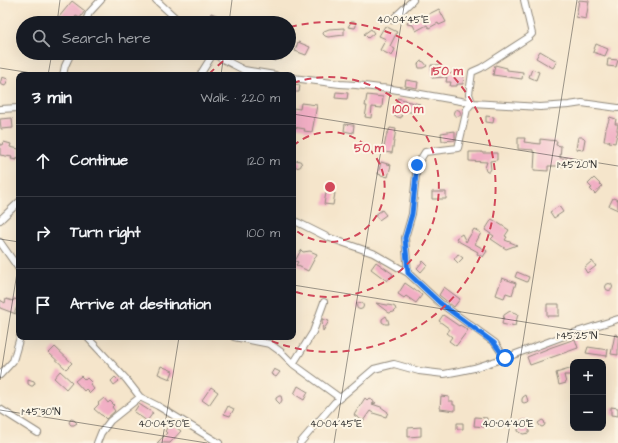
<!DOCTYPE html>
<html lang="en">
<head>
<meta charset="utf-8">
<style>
	body { margin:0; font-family:"Architects Daughter",sans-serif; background:#242831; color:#f1f3f6 }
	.controls { position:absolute; right:12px; bottom:12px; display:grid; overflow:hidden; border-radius:8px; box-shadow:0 4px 16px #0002 }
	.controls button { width:36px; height:36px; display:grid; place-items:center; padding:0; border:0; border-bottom:1px solid #363941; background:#171b24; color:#f1f3f6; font:20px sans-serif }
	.stop { position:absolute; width:12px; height:12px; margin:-9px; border:3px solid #1a73e8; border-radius:50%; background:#fff }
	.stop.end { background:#1a73e8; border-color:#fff; box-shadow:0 1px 4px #0008 }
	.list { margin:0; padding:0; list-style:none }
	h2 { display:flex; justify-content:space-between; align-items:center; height:52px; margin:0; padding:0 16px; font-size:17px }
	h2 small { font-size:13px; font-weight:400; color:#9ea1a6 }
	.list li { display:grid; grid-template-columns:26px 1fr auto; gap:12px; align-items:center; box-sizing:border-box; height:72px; padding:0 16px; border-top:1px solid #363941 }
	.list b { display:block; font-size:15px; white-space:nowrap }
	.list em { font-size:13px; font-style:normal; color:#9ea1a6 }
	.icon { flex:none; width:22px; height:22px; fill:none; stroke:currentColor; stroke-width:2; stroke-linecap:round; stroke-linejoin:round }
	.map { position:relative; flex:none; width:618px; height:443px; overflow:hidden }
	.search { position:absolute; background:#171b24; box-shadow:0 4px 16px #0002; left:16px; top:16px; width:280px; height:44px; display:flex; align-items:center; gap:10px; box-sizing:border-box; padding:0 14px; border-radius:22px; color:#9ea1a6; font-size:15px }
	.panel { position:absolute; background:#171b24; box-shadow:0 4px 16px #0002; left:16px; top:72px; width:280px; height:268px; border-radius:8px }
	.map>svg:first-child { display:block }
	.building { fill:#f1aec4 }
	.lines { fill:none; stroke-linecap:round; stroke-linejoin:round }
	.street-casing { stroke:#90887b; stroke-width:8 }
	.street { stroke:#fff; stroke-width:6 }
	.route { stroke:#1a73e8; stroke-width:5 }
	.ticks { fill:none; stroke:#2b2b2b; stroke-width:1; stroke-opacity:0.45 }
	.ring { fill:none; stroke:#d1495b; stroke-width:2; stroke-dasharray:7 5 }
	.ticks-label { font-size:10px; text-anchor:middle; fill:#2b2b2b; stroke:#fcf5e5; stroke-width:4; stroke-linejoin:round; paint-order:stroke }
	.centre { fill:#d1495b; stroke:#fcf5e5; stroke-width:2 }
	.ring-label { font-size:12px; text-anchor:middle; font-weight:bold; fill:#d1495b; stroke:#fcf5e5; stroke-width:4; stroke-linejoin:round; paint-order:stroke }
</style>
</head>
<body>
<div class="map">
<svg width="618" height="443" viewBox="0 0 618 443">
	<rect width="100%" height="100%" fill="#fcf5e5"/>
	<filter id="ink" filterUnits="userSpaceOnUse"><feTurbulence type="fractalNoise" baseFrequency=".025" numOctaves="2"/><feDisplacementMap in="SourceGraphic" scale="8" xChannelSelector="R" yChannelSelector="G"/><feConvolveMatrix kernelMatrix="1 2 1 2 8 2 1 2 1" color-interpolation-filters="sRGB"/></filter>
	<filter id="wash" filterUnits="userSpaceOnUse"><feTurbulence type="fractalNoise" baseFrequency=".012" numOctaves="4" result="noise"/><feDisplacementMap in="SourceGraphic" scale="16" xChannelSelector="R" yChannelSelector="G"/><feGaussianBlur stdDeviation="0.9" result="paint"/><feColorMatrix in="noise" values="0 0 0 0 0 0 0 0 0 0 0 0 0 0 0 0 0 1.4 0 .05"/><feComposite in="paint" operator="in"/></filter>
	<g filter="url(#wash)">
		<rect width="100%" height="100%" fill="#f5e5cb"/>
		<g id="blocks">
			<path class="building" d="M 579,0 L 589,1 L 586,19 L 576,17 Z
				M 72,1 L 85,11 L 84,12 L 80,18 L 76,16 L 71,23 L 54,23 Z
				M 439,9 L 446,22 L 439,25 L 438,23 L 429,28 L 427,25 L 416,31 L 413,25 L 407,24 L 409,17 L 419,19 Z
				M 211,13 L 224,18 L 223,23 L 208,23 Z
				M 351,22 L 354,22 L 356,23 L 356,26 L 355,28 L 348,27 Z
				M 385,26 L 397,32 L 390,46 L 395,49 L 392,56 L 380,50 L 386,39 L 379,36 Z
				M 344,28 L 344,35 L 328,37 L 325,36 L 323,34 L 324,31 L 329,29 Z
				M 371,29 L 374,33 L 368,38 L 364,34 Z
				M 298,42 L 310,47 L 306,55 L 295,51 Z
				M 596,44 L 608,49 L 605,56 L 593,52 Z
				M 540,51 L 557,61 L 553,68 L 536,58 Z
				M 265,53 L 284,53 L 281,60 L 276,58 L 275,61 L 267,58 L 268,55 Z
				M 608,59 L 618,60 L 616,67 L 607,66 Z
				M 421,61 L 424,62 L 427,66 L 423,68 L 419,68 L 418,64 Z
				M 431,65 L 439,65 L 439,72 L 464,74 L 463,84 L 457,84 L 457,86 L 450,86 L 451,82 L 446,82 L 447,77 L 432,78 Z
				M 495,65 L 507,68 L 507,70 L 523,72 L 522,79 L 493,75 Z
				M 532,69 L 539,72 L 536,80 L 529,77 Z
				M 2,77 L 8,79 L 5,86 L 0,84 Z
				M 406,80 L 418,82 L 417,88 L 405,86 Z
				M 293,84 L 300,85 L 299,92 L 293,92 Z
				M 336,92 L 348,93 L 347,99 L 335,98 Z
				M 367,95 L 383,97 L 382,108 L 372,107 L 371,118 L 365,117 L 367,106 L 365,106 Z
				M 397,98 L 405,100 L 405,101 L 420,104 L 419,113 L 402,111 L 401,118 L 394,116 Z
				M 301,103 L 317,105 L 312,132 L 304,131 L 305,129 L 293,127 L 294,115 L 293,115 L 293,108 L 300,109 Z
				M453.5 113a3.5 3.5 0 1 1 7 0a3.5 3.5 0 1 1-7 0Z
				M 486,116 L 494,117 L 493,123 L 486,122 Z
				M 610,117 L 616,119 L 615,124 L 618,124 L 617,130 L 618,132 L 617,134 L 615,143 L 609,142 L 610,140 L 609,141 L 604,141 L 606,128 Z
				M 12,118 L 13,128 L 1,129 L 0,119 Z
				M 345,124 L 354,125 L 353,133 L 344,131 Z
				M 390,128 L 396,129 L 392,153 L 383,152 L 387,133 L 388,133 Z
				M 455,131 L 455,140 L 442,141 L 441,133 Z
				M 578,137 L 583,137 L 585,139 L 583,150 L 576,149 Z
				M 518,138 L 525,138 L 524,142 L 540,144 L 540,139 L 557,141 L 556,145 L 561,146 L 560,158 L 571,158 L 571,166 L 548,166 L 548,171 L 534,170 L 535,153 L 533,152 L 533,150 L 518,149 Z
				M 4,142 L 11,144 L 10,147 L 19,149 L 19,158 L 17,158 L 17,160 L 11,159 L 12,157 L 0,155 L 0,144 L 3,145 Z
				M 469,152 L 482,152 L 482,153 L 497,153 L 497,160 L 490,161 L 491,169 L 489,172 L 487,172 L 486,171 L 485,168 L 487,162 L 469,161 Z
				M294.5 164a3.5 3.5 0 1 1 7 0a3.5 3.5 0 1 1-7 0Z
				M 381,162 L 391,165 L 388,177 L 378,174 Z
				M 594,178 L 602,186 L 595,194 L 590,189 L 592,188 L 588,184 Z
				M 432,192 L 446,192 L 446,199 L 432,199 Z
				M 326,193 L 335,193 L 333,205 L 324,204 Z
				M 613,198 L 618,200 L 618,210 L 609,206 Z
				M 559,206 L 563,212 L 554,218 L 550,212 Z
				M 382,210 L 386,215 L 379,220 L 375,215 Z
				M 492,219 L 509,230 L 505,236 L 507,237 L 505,240 L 517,245 L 506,249 L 491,239 L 494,236 L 485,230 Z
				M 474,229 L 481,233 L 475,244 L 487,251 L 483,257 L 477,254 L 478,252 L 458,241 L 456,238 L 462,234 L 466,242 Z
				M 301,250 L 303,252 L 310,251 L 317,254 L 308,271 L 296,265 L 298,262 L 295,261 Z
				M 458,254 L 463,258 L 458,263 L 454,259 Z
				M 423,261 L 427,265 L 421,272 L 417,268 Z
				M 592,261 L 596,266 L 587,273 L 584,268 Z
				M 376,262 L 393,274 L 387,281 L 371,269 Z
				M 517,272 L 529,277 L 527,282 L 515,277 Z
				M 502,278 L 516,283 L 512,295 L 506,293 L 504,298 L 496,295 Z
				M 405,283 L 422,295 L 416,303 L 406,296 L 404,298 L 398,294 Z
				M605.5 287a3.5 3.5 0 1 1 7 0a3.5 3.5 0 1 1-7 0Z
				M 444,287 L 460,299 L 454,307 L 439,295 Z
				M 6,299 L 13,301 L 14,299 L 19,300 L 15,312 L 16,314 L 0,308 L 0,300 L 5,303 Z
				M356.5 306a3.5 3.5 0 1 1 7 0a3.5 3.5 0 1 1-7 0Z
				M 376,303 L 393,306 L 395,307 L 396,310 L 394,312 L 389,313 Z
				M 547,304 L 559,304 L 559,316 L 547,316 Z
				M 510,311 L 518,314 L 515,326 L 511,325 L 510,326 L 502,324 L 504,315 Z
				M 443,315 L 459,326 L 460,325 L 468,330 L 456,346 L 449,341 L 452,337 L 447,333 L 450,329 L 439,321 Z
				M 386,316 L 388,320 L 389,324 L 385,324 L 382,322 L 382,319 Z
				M 322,319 L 329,321 L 323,331 L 322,320 Z
				M 615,334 L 618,335 L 618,355 L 611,354 Z
				M 575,339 L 578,348 L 530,365 L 527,357 L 552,347 Z
				M 55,347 L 72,363 L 66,369 L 49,353 Z
				M 588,347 L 608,350 L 607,356 L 586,353 Z
				M 161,366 L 173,371 L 170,379 L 158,374 Z
				M 573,368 L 573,375 L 564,375 L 566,383 L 559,385 L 556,373 Z
				M 274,369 L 280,372 L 276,377 L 271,374 Z
				M 60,371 L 72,382 L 66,389 L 54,378 Z
				M 81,376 L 85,380 L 87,378 L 92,383 L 90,384 L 94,389 L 90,393 L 86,389 L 84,391 L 75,381 Z
				M 115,377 L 119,381 L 114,385 L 111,381 Z
				M 28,379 L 34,381 L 35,383 L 33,386 L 31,386 L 28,384 Z
				M 298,386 L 308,392 L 304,400 L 294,394 Z
				M 211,387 L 218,392 L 209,405 L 202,400 Z
				M 526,395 L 528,401 L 527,402 L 524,403 L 522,402 L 522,399 L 523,397 Z
				M 279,396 L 281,396 L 282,400 L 280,404 L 276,400 L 276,398 Z
				M 441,396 L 449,397 L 449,401 L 453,401 L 453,405 L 455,405 L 455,411 L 440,409 Z
				M 104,398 L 108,403 L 110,401 L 114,405 L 112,407 L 115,411 L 106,419 L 102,415 L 101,415 L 94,409 L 99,404 L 98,403 Z
				M 365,398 L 367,400 L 369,398 L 376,403 L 372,404 L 381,407 L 388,412 L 386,417 L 373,413 L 370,411 L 363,421 L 354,415 Z
				M 139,404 L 153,413 L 147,421 L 134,412 Z
				M 228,406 L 234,409 L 230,416 L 224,414 Z
				M 611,407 L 618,408 L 618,416 L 611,415 Z
				M 475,417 L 487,418 L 486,427 L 474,426 Z
				M 71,419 L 74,420 L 77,423 L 74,425 L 71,425 L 70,424 L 69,422 Z
				M 525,420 L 530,423 L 529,433 L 523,434 L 518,431 L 519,421 Z
				M 542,420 L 544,421 L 545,424 L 544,426 L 542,427 L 540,426 L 538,423 Z
				M 457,423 L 463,423 L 463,429 L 457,429 Z
				M 170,424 L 172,424 L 181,431 L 170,443 L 157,443 L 167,433 L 165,431 Z
				M 421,427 L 421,436 L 408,437 L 408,428 Z"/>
		</g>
	</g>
	<g filter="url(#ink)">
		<use href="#blocks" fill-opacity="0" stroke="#90887b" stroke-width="1"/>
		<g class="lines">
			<g class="street-casing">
				<path id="street" d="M 156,0 L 181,23
					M 392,20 L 413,0
					M 85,23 L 89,13 L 101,0
					M 63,75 L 65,66 L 71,53
					M 200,75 L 213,54 L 244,70 L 275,75
					M 293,78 L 340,84 L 356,85 L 380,88 L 392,89 L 472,103 L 540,107 L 569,105 L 582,103 L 618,108
					M 0,109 L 19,108
					M 0,220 L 19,202
					M 293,220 L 327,237 L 373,253 L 408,273 L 440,303 L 495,343 L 505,358
					M 0,242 L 19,269
					M 408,273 L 405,238 L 412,214 L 417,165 L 425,152 L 458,148 L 467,109 L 472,103 L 469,94 L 472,72 L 481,68 L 529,37 L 532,34 L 524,0
					M 87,337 L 126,379 L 140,397 L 158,406 L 219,443
					M 234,337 L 270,344 L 281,352 L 293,364 L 340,398 L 374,369 L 394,364 L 419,371 L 444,374 L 460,371 L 474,368 L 505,358 L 564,336 L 618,319
					M 293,364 L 313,332 L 324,302
					M 0,375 L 13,361 L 20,337
					M 0,409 L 38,433
					M 97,443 L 101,433 L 110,421 L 140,397
					M 300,443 L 335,402 L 340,398"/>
			</g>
			<use href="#street" class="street"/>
		</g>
	</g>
	<g class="lines" filter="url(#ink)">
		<path class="route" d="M 417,165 L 412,214 L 405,238 L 408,273 L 440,303 L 494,343 L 505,358"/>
	</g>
	<path class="ticks" d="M 57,23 L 60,0M 229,23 L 232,0M 0,68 L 44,75M 48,75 L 52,53M 221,75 L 224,53M 293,114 L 618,166M 0,239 L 19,242M 293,285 L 618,337M 0,380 L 19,260M 0,410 L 207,443M 162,443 L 179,337M 334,443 L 405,0M 507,443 L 577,0"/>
	<g class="ring">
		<path d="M293 146A55 55 0 1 1 293 228"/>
		<path d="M293 83A110 110 0 1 1 293 291"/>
		<path d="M209 74A165 165 0 0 1 233 54M290 27A165 165 0 1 1 262 337"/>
	</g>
	<g class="ticks-label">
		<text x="403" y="23">40°04'45"E</text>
		<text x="577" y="168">1°45'20"N</text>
		<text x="577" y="339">1°45'25"N</text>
		<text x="41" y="415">1°45'30"N</text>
		<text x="164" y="427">40°04'50"E</text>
		<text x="336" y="427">40°04'45"E</text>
		<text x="508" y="427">40°04'40"E</text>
	</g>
	<circle cx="330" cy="187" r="6" class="centre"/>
	<g class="ring-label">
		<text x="447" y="75">150 m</text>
		<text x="408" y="113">100 m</text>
		<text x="369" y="152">50 m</text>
	</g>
</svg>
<div class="controls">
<button>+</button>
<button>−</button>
</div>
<div class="stop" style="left:505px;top:358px"></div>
<div class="stop end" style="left:417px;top:165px"></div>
<div class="search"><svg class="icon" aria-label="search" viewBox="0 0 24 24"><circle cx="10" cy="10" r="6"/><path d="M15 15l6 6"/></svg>Search here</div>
<section class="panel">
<h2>3 min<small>Walk · 220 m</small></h2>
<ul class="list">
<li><svg class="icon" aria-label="ahead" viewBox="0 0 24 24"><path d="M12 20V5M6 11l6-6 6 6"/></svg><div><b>Continue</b></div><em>120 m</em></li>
<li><svg class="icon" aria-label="right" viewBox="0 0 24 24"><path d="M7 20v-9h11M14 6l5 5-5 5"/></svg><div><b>Turn right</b></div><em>100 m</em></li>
<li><svg class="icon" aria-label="arrive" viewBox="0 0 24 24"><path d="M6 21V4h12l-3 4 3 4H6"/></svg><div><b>Arrive at destination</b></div></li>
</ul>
</section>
</div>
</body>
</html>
